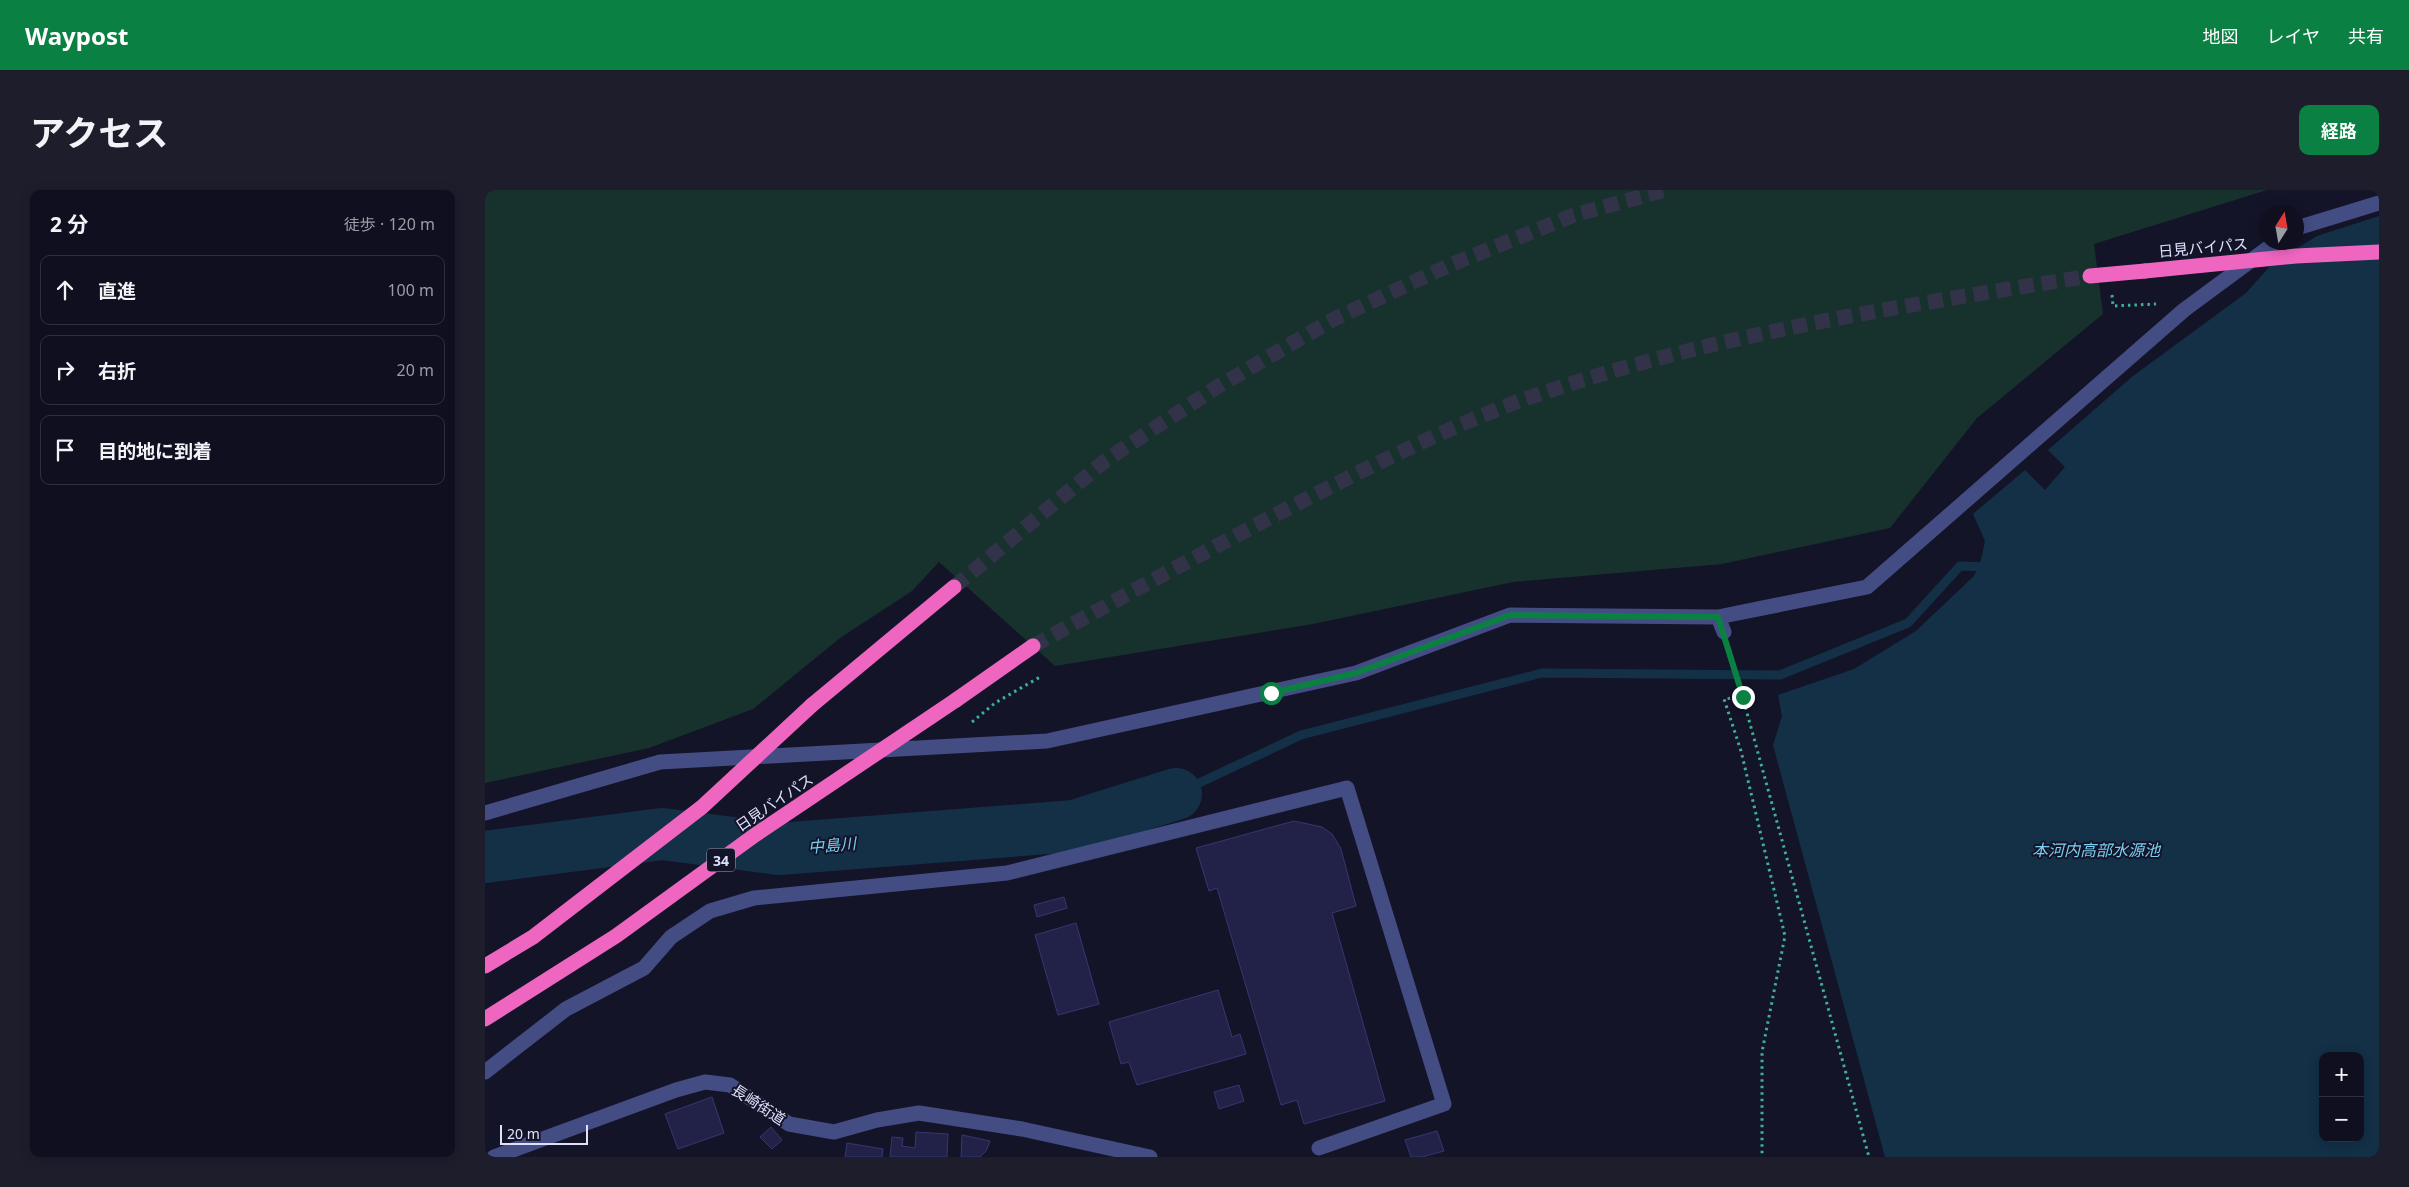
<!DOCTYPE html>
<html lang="ja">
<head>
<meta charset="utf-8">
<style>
	body { margin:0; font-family:"Noto Sans","Noto Sans JP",sans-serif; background:#1d1d2c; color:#f1f3f6 }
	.controls { position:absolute; right:15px; bottom:15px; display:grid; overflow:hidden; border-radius:10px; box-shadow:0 2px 12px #0003 }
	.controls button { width:45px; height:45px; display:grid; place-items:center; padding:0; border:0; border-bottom:1px solid #2f2f3d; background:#0f0f1f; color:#f1f3f6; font:25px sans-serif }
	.compass { position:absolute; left:1774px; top:15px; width:45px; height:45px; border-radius:50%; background:#0f0f1f; box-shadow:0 2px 12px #0003; rotate:11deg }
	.scale { position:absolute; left:15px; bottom:12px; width:88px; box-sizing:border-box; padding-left:5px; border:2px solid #dfe1fc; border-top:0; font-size:14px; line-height:18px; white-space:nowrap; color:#dfe1fc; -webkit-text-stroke:4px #141429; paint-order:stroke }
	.stop { position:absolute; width:15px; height:15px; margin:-11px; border:4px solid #0b8043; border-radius:50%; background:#fff }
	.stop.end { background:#0b8043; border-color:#fff; box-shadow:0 1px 5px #0008 }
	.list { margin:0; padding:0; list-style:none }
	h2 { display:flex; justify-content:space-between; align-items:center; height:65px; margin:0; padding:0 20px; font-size:21px }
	h2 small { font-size:16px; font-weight:400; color:#9b9ca4 }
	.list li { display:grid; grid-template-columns:32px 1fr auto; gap:15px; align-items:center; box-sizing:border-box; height:70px; margin:0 10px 10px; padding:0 10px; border:1px solid #2f2f3d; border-radius:10px }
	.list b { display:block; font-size:19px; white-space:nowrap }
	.list em { font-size:16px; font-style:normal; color:#9b9ca4 }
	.icon { flex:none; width:28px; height:28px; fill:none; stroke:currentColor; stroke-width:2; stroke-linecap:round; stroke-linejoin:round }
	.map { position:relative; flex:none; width:1894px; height:967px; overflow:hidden; border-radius:10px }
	header { display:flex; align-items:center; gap:30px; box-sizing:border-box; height:70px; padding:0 25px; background:#0b8043; color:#fff }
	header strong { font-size:24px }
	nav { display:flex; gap:28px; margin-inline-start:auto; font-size:18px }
	.intro { display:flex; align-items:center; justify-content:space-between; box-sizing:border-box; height:120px; padding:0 30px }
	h1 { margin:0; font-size:35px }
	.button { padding:12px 22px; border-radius:10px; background:#0b8043; color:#fff; font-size:18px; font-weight:700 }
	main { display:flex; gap:30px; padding:0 30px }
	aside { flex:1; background:#0f0f1f; border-radius:10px; box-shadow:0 2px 12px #0003 }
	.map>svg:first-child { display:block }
	.green { fill:#17322c }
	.water { fill:#133047; fill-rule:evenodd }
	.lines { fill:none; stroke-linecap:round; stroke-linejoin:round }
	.stream { stroke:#133047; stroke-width:9 }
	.river { stroke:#133047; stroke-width:52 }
	.building { fill:#222248; stroke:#373671 }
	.highway-tunnel { stroke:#323349; stroke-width:15; stroke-dasharray:15 8; stroke-linecap:butt }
	.path { stroke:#3eb094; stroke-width:3; stroke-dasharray:2.5 4; stroke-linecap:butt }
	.minor { stroke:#444d83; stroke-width:15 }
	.highway { stroke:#ef66c1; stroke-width:15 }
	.highway-bridge { stroke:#ef66c1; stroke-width:15 }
	.route { stroke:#0b8043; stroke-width:6 }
	.labels { text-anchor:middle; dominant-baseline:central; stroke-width:4; stroke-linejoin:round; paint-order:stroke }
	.shield { fill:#141429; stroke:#a2a4bd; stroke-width:1 }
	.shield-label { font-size:14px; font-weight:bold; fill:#dfe1fc }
	.street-label { font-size:15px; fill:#dfe1fc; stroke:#141429 }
	.water-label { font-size:16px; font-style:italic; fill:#78cff1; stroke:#141429 }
</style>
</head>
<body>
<header>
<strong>Waypost</strong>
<nav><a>地図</a><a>レイヤ</a><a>共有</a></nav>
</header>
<div class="intro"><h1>アクセス</h1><a class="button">経路</a></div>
<main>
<aside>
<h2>2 分<small>徒歩 · 120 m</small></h2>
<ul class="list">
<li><svg class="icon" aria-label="ahead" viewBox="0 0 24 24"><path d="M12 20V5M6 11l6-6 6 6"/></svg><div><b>直進</b></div><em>100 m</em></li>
<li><svg class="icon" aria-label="right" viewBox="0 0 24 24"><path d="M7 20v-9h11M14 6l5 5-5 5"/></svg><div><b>右折</b></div><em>20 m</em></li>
<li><svg class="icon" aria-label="arrive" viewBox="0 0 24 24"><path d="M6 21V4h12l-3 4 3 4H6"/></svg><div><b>目的地に到着</b></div></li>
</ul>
</aside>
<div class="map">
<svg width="1894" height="967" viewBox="0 0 1894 967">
	<rect width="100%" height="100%" fill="#141429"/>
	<path class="green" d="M 0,0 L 1782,0 L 1609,54 L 1618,124 L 1492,228 L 1405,338 L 1237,374 L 1028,392 L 828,434 L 570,476 L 454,372 L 427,401 L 355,448 L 268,519 L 164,558 L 0,593 Z"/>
	<path class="water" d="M 1894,26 L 1894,967 L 1400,967 L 1288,555 L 1297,526 L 1293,505 L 1369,479 L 1431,441 L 1489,386 L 1496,370 L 1500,351 L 1488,324 L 1540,280 L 1560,300 L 1580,277 L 1563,260 L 1648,186 L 1761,103 L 1787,74 L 1832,46 ZM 1838,866 L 1875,866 L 1875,948 L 1838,948 Z"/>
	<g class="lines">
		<path class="stream" d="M 691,604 L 816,545 L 1057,483 L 1295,485 L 1423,433 L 1475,376 L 1504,377"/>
		<path class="river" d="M 0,667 L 177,644 L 294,659 L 589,636 L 691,604"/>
	</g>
	<path class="building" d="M 809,631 L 837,637 L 847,644 L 856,659 L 871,716 L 847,723 L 900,911 L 819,934 L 812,910 L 796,915 L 732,698 L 724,701 L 711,658 Z
		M 579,707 L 582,718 L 552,727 L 549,715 Z
		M 591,733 L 614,814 L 573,825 L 550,745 Z
		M 733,800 L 747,847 L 755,844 L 761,864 L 652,895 L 644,872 L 636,874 L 624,832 Z
		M 754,895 L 759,911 L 734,919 L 729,902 Z
		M 227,907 L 239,943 L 193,959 L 180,924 Z
		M 286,937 L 297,950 L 287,959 L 275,947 Z
		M 952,941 L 959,961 L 937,967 L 926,967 L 920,950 Z
		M 431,942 L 463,944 L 462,967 L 405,967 L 407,947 L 418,948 L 417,956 L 430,958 Z
		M 477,945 L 505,951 L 501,961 L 495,967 L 476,967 Z
		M 362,953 L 398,959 L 397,967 L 360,967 Z"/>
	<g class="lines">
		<path class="highway-tunnel" d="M 469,397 L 621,270 L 732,197 L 849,129 L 965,75 L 1089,25 L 1181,0
			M 548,456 C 646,402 744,348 843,298 C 904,267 966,237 1029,213 C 1215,146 1411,117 1605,86"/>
		<path class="path" d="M 1627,105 L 1628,116 L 1671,114
			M 1245,461 L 1384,967
			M 1258,507 L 1239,509 L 1256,561 L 1300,746 L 1277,862 L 1277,967
			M 487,532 L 510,513 L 555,487"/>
		<path class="minor" d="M 1812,38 L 1894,13
			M 1233,427 L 1239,442
			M 0,623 L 175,572 L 562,551 L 871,483 L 1025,425 L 1233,427 L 1382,397 L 1699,120 L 1791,52
			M 0,882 L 81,819 L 159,778 L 186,747 L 225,721 L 269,708 L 522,683 L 862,598 L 959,914 L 834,958
			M 9,967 L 191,900 L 220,892 L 245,895 L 304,934 L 349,942 L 392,930 L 434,923 L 537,939 L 665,967"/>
		<path class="highway" d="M 1605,86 L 1660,81
			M 471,510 L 548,456
			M 327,515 L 469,397"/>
		<path class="highway-bridge" d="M 1660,81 L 1811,66 L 1894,62
			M 0,776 L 48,747 L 217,617 L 327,515
			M 0,829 L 131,746 L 270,645 L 471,510"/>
	</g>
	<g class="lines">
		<path class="route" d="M 786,503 L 871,483 L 1025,425 L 1233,427 L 1258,507"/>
	</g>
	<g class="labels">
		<rect class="shield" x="222" y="658.5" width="28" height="23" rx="4"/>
		<g class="shield-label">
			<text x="236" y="670">34</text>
		</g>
		<g class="street-label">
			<text transform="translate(1718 57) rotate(-5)">日見バイパス</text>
			<text transform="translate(289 612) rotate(-34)">日見バイパス</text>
			<text transform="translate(274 914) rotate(33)">長崎街道</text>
		</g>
		<g class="water-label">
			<text transform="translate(347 655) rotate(-5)">中島川</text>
			<text x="1611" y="660">本河内高部水源池</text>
		</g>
	</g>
</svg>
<div class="controls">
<button>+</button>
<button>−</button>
</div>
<svg class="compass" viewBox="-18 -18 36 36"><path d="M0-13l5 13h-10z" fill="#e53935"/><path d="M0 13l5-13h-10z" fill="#9b9ca4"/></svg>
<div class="scale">20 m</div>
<div class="stop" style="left:786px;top:503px"></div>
<div class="stop end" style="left:1258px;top:507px"></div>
</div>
</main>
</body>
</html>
